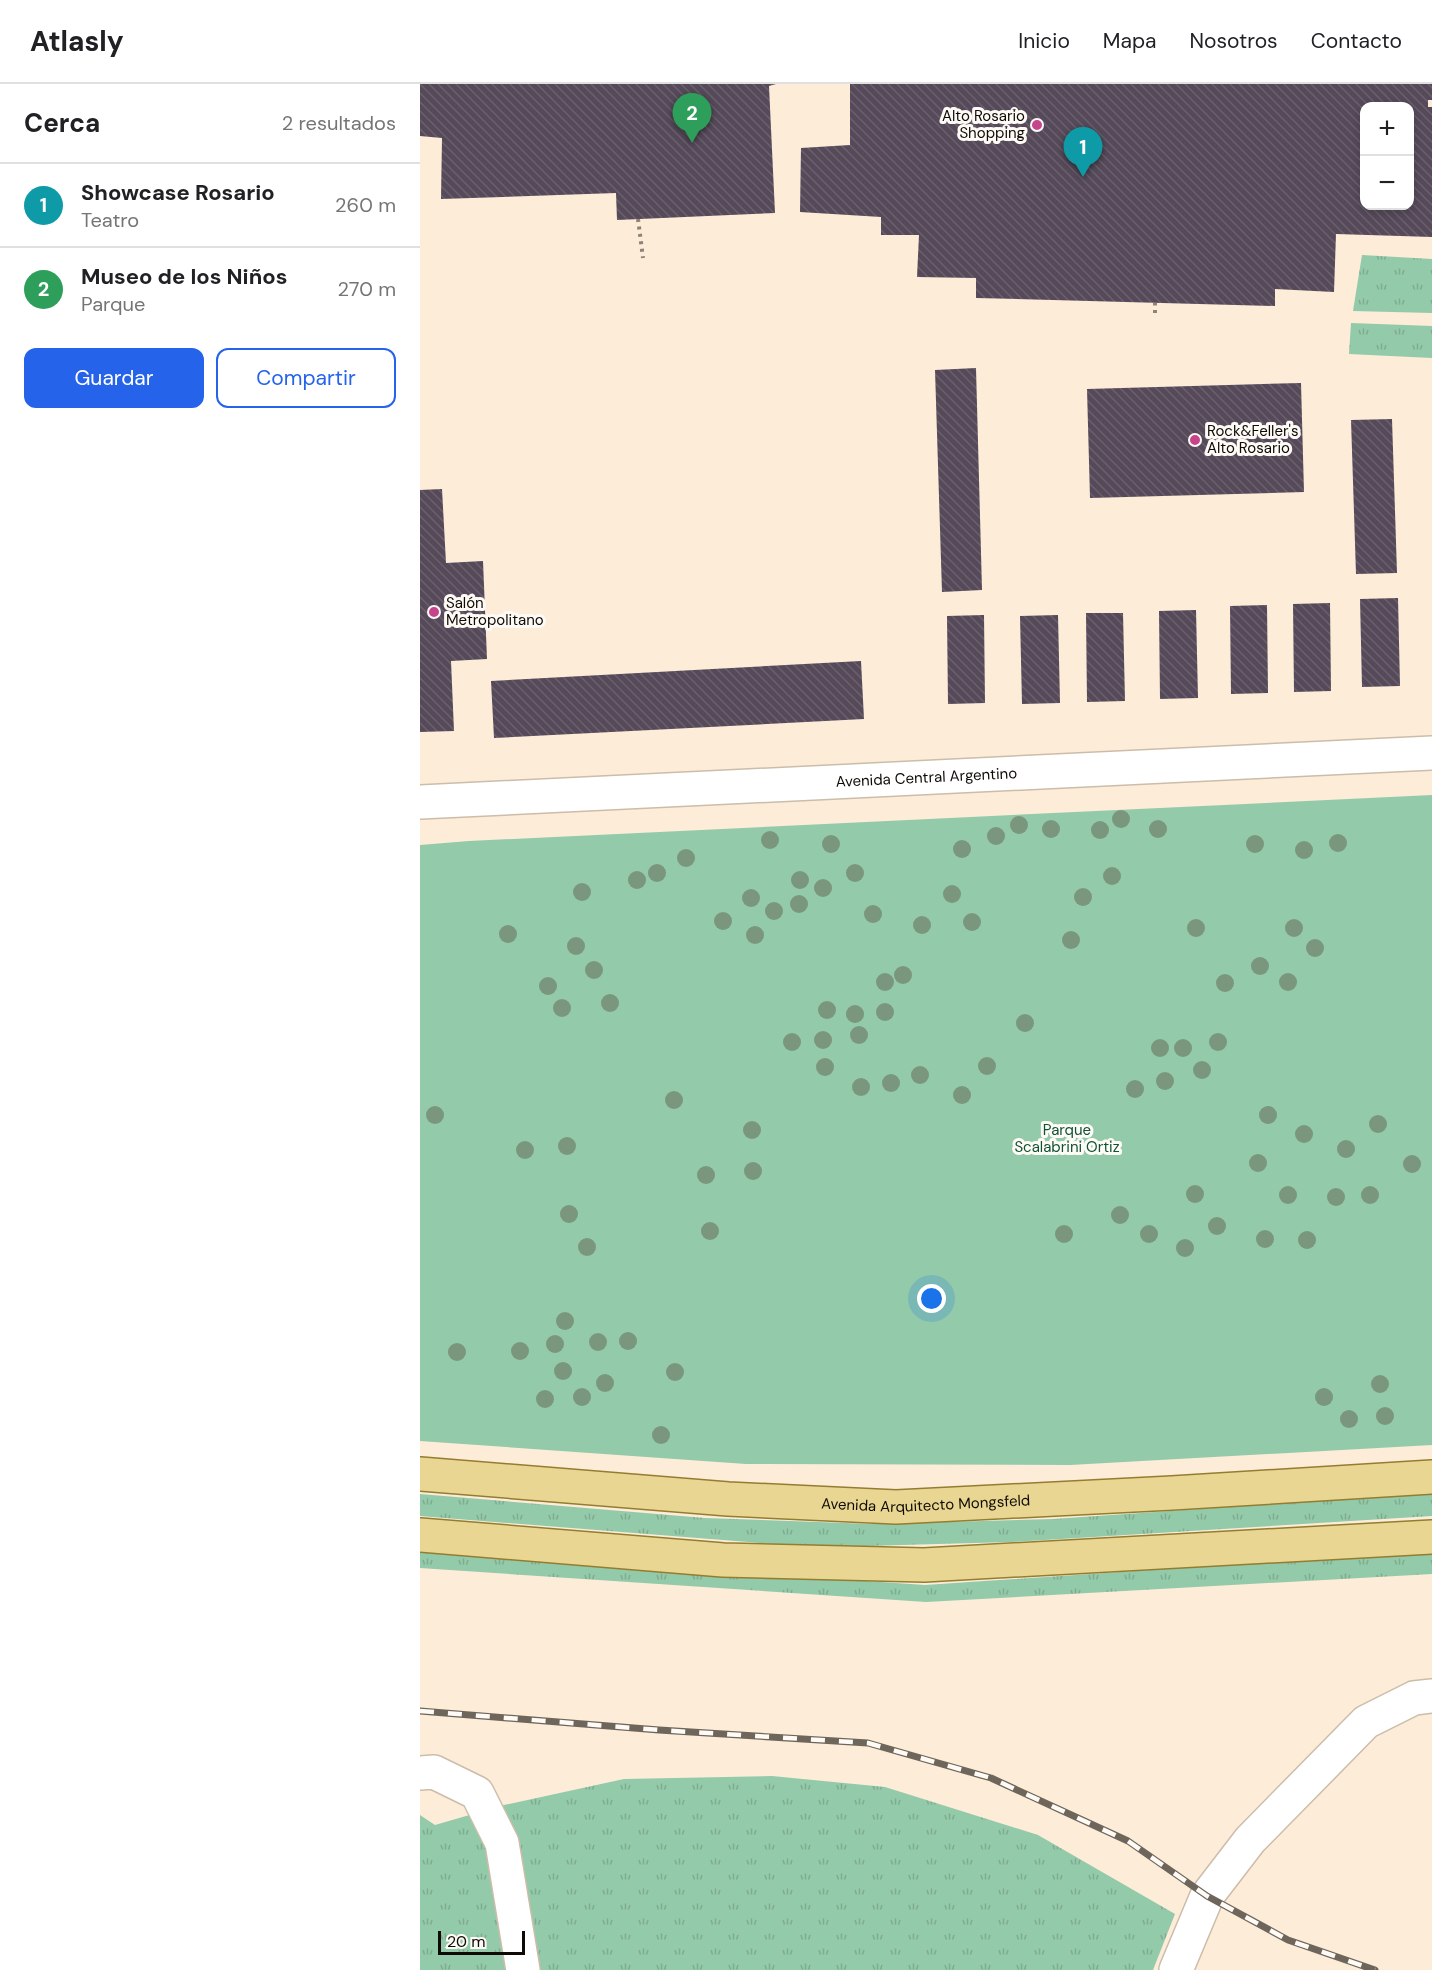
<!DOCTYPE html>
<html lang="es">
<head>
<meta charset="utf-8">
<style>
	body { margin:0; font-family:"DM Sans",sans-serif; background:#f2f2f2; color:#202124 }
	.controls { position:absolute; right:18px; top:18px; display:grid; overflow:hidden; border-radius:12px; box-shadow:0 3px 9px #0003 }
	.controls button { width:54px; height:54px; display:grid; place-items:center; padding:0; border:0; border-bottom:2px solid #e0e0e0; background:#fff; color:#202124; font:30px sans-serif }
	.scale { position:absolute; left:18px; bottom:15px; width:87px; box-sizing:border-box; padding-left:6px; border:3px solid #0f0a05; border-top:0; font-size:16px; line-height:21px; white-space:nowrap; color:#0f0a05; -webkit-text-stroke:4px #fefbf7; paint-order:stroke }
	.you { position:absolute; left:512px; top:1215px; width:21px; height:21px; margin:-15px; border:4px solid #fff; border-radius:50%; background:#1a73e8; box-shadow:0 0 0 9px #1a73e833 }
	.badge { display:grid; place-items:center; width:39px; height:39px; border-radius:50%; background:#2563eb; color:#fff; font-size:20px; font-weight:700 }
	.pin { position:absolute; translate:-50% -50px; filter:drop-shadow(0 2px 3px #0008) }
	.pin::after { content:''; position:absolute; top:32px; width:21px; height:18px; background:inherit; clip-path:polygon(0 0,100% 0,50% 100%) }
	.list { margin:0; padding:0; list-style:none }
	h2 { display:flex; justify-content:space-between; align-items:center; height:78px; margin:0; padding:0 24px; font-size:26px }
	h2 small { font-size:20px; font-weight:400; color:#757577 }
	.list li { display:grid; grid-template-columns:39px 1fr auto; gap:18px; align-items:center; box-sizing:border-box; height:84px; padding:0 24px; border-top:2px solid #e0e0e0 }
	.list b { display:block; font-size:22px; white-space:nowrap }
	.list p { margin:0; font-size:20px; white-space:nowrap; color:#757577 }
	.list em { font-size:20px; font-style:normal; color:#757577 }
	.actions { display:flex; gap:12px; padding:18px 24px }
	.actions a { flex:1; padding:14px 0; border:2px solid #2563eb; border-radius:12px; text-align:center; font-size:21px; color:#2563eb }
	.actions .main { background:#2563eb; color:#fff }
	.map { position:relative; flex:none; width:1012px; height:1886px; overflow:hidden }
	header { display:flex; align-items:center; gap:36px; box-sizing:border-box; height:84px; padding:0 30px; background:#fff; border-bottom:2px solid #e0e0e0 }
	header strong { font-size:28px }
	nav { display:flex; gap:33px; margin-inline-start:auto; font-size:21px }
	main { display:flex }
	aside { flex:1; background:#fff }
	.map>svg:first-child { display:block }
	.grass { fill:url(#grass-tufts) }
	.park { fill:#93caa9 }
	.building { fill:url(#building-back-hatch); fill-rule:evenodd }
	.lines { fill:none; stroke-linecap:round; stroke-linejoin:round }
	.minor-casing { stroke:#ccbdaa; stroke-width:36 }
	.major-casing { stroke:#947d31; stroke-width:36 }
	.path { stroke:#8d8376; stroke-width:4; stroke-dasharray:3 4.5; stroke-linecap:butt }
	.minor { stroke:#fff; stroke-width:33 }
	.major { stroke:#e9d692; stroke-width:33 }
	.rail-casing { stroke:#6f665b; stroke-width:7 }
	.rail { stroke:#fefbf7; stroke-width:4.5; stroke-dasharray:14; stroke-linecap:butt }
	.tree { fill:#7a977d }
	.poi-dot { fill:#c5448c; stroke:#fefbf7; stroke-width:2 }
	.labels { text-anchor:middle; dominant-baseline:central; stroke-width:6; stroke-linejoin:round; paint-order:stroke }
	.poi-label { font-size:15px; fill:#0f0a05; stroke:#fefbf7; text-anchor:start }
	.street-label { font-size:15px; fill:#0f0a05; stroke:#fefbf7 }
	.park-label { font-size:15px; fill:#0f5133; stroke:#fefbf7 }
</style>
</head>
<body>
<header>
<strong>Atlasly</strong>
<nav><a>Inicio</a><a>Mapa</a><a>Nosotros</a><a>Contacto</a></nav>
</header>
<main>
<aside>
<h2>Cerca<small>2 resultados</small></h2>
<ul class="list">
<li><span class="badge" style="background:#0f9aa8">1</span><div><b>Showcase Rosario</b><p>Teatro</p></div><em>260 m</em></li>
<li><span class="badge" style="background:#2e9e5b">2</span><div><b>Museo de los Niños</b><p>Parque</p></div><em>270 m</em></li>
</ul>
<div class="actions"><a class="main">Guardar</a><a>Compartir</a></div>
</aside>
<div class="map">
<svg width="1012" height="1886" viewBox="0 0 1012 1886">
	<defs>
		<pattern id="grass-tufts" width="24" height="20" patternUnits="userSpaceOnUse" patternTransform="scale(1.5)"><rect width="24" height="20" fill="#93caa9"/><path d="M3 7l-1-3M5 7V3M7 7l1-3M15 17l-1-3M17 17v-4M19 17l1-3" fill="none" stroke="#7eac90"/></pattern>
		<pattern id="building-back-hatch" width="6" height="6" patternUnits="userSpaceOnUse" patternTransform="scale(1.5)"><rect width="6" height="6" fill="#564a5a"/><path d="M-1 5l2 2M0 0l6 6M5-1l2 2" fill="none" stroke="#69606c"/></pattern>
	</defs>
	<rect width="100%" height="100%" fill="#fcecd8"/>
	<path class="grass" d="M 942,171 L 1012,175 L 1012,229 L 933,227 Z
		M 931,239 L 1012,242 L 1012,274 L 929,270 Z
		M 1012,1409 L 1012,1432 L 591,1458 L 445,1462 L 366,1461 L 0,1432 L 0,1410 L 285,1434 L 453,1440 L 633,1435 Z
		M 0,1467 L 505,1501 L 1012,1467 L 1012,1490 L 506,1518 L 0,1484 Z
		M 352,1692 L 465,1703 L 618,1751 L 755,1830 L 733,1886 L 0,1886 L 0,1731 L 15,1741 L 84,1721 L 204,1695 Z"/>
	<path class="park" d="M 1012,711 L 1012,1361 L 650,1381 L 326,1380 L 0,1357 L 0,761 L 49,757 Z"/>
	<path class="building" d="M 0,0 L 356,0 L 349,2 L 355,129 L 197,136 L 196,109 L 21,115 L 22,54 L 0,52 Z
		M 430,0 L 1012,0 L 1012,16 L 1008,16 L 1008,23 L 1012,23 L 1012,153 L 916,150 L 914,208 L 855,205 L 855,222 L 556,214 L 556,194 L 497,193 L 499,151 L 461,151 L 461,133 L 380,128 L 381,64 L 430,61 ZM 944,22 L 990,22 L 990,122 L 944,122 Z
		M 556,284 L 562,506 L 522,508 L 515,286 Z
		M 881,299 L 884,408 L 670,414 L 667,305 Z
		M 972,335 L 977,489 L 936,490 L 931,336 Z
		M 22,405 L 26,479 L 63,477 L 67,575 L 31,577 L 34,647 L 0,648 L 0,406 Z
		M 978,514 L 980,602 L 942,603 L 940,515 Z
		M 910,519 L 911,607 L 874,608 L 873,520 Z
		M 847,521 L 848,609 L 811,610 L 810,522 Z
		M 776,526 L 778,614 L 740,615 L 739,527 Z
		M 666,529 L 703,529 L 705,617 L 667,618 Z
		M 564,531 L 565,619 L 528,620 L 527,532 Z
		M 638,531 L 640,619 L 602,620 L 600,532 Z
		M 441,577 L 444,635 L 74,654 L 71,597 Z"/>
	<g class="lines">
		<g class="minor-casing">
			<g id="minor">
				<path id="s1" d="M 0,718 L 1012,669"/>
				<path d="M 0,1689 L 14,1688 L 57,1709 L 82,1759 L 103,1886"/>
				<path d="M 756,1886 L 787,1812 L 830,1756 L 946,1638 L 994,1614 L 1012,1612"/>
			</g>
		</g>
		<g class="major-casing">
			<g id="major">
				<path id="s2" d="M 0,1390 L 308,1415 L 476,1423 L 752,1409 L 1012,1393"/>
				<path d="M 0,1451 L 303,1476 L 504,1481 L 1012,1453"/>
			</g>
		</g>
		<path class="path" d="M 218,135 L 223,174
			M 735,229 L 735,219"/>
		<use href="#minor" class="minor"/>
		<use href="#major" class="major"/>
		<g class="rail-casing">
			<path id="rail" d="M 0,1627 L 239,1646 L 448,1659 L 571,1694 L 708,1757 L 787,1812 L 868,1856 L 955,1886"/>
		</g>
		<use href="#rail" class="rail"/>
	</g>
	<g class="tree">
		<circle cx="701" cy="735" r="9"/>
		<circle cx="599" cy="741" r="9"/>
		<circle cx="631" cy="745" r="9"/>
		<circle cx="738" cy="745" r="9"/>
		<circle cx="680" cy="746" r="9"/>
		<circle cx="576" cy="752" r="9"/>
		<circle cx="350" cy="756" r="9"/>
		<circle cx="918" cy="759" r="9"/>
		<circle cx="411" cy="760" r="9"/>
		<circle cx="835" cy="760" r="9"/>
		<circle cx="542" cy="765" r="9"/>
		<circle cx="884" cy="766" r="9"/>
		<circle cx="266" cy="774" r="9"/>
		<circle cx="237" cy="789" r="9"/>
		<circle cx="435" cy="789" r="9"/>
		<circle cx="692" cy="792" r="9"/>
		<circle cx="217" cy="796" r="9"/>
		<circle cx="380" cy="796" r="9"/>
		<circle cx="403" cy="804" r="9"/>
		<circle cx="162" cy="808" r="9"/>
		<circle cx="532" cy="810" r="9"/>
		<circle cx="663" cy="813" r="9"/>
		<circle cx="331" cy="814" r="9"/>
		<circle cx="379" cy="820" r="9"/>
		<circle cx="354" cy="827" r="9"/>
		<circle cx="453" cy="830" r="9"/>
		<circle cx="303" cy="837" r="9"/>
		<circle cx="552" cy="838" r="9"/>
		<circle cx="502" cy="841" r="9"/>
		<circle cx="776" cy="844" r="9"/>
		<circle cx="874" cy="844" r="9"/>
		<circle cx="88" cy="850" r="9"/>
		<circle cx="335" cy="851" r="9"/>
		<circle cx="651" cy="856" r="9"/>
		<circle cx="156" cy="862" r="9"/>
		<circle cx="895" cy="864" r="9"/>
		<circle cx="840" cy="882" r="9"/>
		<circle cx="174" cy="886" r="9"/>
		<circle cx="483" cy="891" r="9"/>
		<circle cx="465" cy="898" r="9"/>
		<circle cx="868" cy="898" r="9"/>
		<circle cx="805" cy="899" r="9"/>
		<circle cx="128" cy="902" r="9"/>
		<circle cx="190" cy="919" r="9"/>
		<circle cx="142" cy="924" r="9"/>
		<circle cx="407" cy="926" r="9"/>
		<circle cx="465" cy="928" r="9"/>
		<circle cx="435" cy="930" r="9"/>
		<circle cx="605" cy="939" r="9"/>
		<circle cx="439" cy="951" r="9"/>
		<circle cx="403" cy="956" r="9"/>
		<circle cx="372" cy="958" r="9"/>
		<circle cx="798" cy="958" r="9"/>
		<circle cx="740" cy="964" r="9"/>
		<circle cx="763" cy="964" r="9"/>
		<circle cx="567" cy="982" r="9"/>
		<circle cx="405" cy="983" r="9"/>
		<circle cx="782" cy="986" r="9"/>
		<circle cx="500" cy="991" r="9"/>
		<circle cx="745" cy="997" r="9"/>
		<circle cx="471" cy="999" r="9"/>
		<circle cx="441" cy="1003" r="9"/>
		<circle cx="715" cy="1005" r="9"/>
		<circle cx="542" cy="1011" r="9"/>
		<circle cx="254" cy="1016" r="9"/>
		<circle cx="15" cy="1031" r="9"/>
		<circle cx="848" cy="1031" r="9"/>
		<circle cx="958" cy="1040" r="9"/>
		<circle cx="332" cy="1046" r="9"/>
		<circle cx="884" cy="1050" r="9"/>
		<circle cx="147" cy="1062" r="9"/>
		<circle cx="926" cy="1065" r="9"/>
		<circle cx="105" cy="1066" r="9"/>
		<circle cx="838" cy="1079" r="9"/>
		<circle cx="992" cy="1080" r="9"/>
		<circle cx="333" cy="1087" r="9"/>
		<circle cx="286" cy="1091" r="9"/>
		<circle cx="775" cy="1110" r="9"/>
		<circle cx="868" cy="1111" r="9"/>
		<circle cx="950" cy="1111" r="9"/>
		<circle cx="916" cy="1113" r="9"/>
		<circle cx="149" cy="1130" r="9"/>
		<circle cx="700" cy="1131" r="9"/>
		<circle cx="797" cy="1142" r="9"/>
		<circle cx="290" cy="1147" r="9"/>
		<circle cx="644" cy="1150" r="9"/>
		<circle cx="729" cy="1150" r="9"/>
		<circle cx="845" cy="1155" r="9"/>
		<circle cx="887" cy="1156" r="9"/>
		<circle cx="167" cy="1163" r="9"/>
		<circle cx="765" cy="1164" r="9"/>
		<circle cx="145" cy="1237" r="9"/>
		<circle cx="208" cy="1257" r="9"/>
		<circle cx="178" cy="1258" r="9"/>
		<circle cx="135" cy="1260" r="9"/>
		<circle cx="100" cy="1267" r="9"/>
		<circle cx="37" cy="1268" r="9"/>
		<circle cx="143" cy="1287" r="9"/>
		<circle cx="255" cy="1288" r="9"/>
		<circle cx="185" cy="1299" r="9"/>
		<circle cx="960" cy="1300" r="9"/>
		<circle cx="162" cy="1313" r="9"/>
		<circle cx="904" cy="1313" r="9"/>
		<circle cx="125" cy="1315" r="9"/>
		<circle cx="965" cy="1332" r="9"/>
		<circle cx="929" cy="1335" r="9"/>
		<circle cx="241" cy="1351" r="9"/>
	</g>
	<g class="poi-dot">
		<circle cx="617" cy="41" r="6"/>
		<circle cx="775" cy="356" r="6"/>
		<circle cx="14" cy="528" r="6"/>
	</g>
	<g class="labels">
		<g class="poi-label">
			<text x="605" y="32" text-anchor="end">Alto Rosario<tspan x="605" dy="17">Shopping</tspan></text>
			<text x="787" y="347">Rock&amp;Feller's<tspan x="787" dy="17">Alto Rosario</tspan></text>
			<text x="26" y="519">Salón<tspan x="26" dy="17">Metropolitano</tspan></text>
		</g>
		<g class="street-label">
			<text stroke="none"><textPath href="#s1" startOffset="507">Avenida Central Argentino</textPath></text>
			<text stroke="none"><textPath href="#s2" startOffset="507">Avenida Arquitecto Mongsfeld</textPath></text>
		</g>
		<g class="park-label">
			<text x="647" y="1046">Parque<tspan x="647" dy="17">Scalabrini Ortiz</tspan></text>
		</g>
	</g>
</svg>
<div class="controls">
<button>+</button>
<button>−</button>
</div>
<div class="scale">20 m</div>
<div class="you"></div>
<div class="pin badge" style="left:663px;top:93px;background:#0f9aa8">1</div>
<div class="pin badge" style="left:272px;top:59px;background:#2e9e5b">2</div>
</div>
</main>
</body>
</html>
